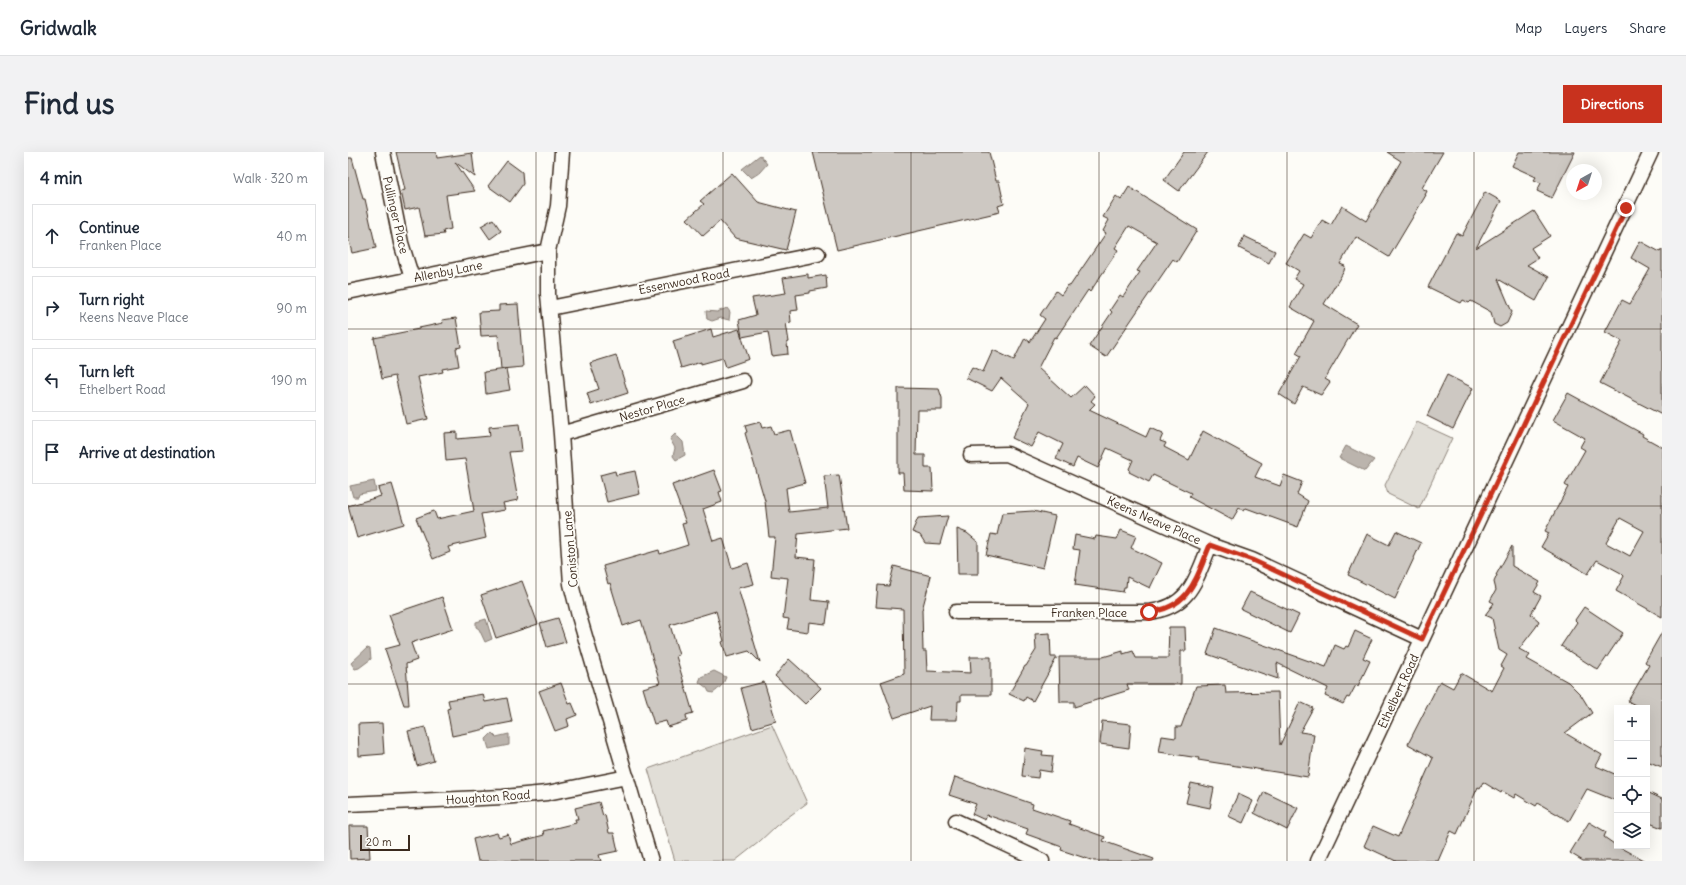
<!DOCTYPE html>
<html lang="en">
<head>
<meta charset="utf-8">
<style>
	body { margin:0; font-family:Delius,sans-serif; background:#f2f2f3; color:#1f2937 }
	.controls { position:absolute; right:12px; bottom:12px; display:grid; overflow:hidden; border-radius:0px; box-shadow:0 4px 16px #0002 }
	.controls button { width:36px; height:36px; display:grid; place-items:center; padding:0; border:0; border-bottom:1px solid #e0e1e3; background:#fff; color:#1f2937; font:20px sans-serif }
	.compass { position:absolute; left:1218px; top:12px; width:36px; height:36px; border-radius:50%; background:#fff; box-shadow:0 4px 16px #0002; rotate:219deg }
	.scale { position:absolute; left:12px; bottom:10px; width:50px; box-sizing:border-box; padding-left:4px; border:2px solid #3b2a1e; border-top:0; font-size:11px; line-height:14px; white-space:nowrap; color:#3b2a1e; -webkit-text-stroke:3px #fdfcf7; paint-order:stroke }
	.stop { position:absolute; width:12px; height:12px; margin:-9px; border:3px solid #c8321e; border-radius:50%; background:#fff }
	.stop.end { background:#c8321e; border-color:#fff; box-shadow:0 1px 4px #0008 }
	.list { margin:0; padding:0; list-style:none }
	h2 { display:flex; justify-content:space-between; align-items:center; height:52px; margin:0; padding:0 16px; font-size:17px }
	h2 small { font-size:13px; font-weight:400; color:#747a83 }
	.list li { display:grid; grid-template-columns:26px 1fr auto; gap:12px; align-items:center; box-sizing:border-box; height:64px; margin:0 8px 8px; padding:0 8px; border:1px solid #e0e1e3; border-radius:0px }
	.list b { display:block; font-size:15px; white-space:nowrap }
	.list p { margin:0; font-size:13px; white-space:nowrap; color:#747a83 }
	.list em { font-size:13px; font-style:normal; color:#747a83 }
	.icon { flex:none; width:22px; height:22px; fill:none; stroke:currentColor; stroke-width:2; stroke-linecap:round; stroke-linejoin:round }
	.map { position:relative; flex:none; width:1314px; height:709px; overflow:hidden; border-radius:0px }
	header { display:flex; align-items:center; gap:24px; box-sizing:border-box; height:56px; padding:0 20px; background:#fff; border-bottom:1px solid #e0e1e3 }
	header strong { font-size:19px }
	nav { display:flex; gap:22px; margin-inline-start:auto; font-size:14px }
	.intro { display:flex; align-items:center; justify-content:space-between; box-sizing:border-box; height:96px; padding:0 24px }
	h1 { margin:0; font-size:28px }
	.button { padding:10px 18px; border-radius:0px; background:#c8321e; color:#fff; font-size:14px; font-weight:700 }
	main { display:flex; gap:24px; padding:0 24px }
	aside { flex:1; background:#fff; border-radius:0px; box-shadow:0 4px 16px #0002 }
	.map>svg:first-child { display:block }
	.green { fill:#e1ded7; stroke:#8e847a }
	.water { fill:#bbb4ad; stroke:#887d74 }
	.building { fill:#cdc8c2; stroke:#3b2a1e; fill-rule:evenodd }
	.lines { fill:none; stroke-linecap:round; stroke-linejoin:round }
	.street-casing { stroke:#3b2a1e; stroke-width:17 }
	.street { stroke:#fdfcf7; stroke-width:14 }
	.route { stroke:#c8321e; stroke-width:5 }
	.grid { fill:none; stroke:#3b2a1e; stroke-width:1; stroke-opacity:0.55 }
	.labels { text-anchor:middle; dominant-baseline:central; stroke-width:4; stroke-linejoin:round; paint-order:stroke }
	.street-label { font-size:12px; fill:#3b2a1e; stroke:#fdfcf7 }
</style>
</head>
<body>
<header>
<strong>Gridwalk</strong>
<nav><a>Map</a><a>Layers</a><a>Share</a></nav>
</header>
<div class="intro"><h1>Find us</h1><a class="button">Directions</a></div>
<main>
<aside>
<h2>4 min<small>Walk · 320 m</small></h2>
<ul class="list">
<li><svg class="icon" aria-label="ahead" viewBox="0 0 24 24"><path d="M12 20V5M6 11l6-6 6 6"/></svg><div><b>Continue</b><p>Franken Place</p></div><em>40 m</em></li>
<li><svg class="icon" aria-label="right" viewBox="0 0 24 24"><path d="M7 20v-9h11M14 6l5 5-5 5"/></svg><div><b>Turn right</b><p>Keens Neave Place</p></div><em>90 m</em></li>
<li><svg class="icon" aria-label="left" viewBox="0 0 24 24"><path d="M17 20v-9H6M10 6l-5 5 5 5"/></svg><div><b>Turn left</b><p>Ethelbert Road</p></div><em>190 m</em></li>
<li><svg class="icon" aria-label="arrive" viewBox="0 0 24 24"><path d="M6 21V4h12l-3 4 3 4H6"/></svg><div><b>Arrive at destination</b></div></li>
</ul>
</aside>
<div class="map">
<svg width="1314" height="709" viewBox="0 0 1314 709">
	<rect width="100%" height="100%" fill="#fdfcf7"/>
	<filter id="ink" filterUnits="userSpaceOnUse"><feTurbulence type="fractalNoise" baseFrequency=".025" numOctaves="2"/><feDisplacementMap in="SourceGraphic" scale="8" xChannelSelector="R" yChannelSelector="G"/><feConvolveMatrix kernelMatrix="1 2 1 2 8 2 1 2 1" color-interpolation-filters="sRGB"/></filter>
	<g filter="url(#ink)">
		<path class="green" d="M 1069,270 L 1104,286 L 1071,357 L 1040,342 L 1037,333 Z
			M 424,573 L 459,651 L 428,674 L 411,690 L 387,709 L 327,709 L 300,617 Z"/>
		<path class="water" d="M 412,3 L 419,12 L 411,21 L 403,26 L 394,17 Z
			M 379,156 L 382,160 L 381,168 L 373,166 L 364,169 L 359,167 L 358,159 L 369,160 Z
			M 327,282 L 335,290 L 337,303 L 328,308 L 325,304 L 327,296 L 322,287 Z
			M 998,294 L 1026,308 L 1017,319 L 991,306 Z
			M 26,329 L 28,339 L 11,342 L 10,345 L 5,345 L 2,334 Z
			M 138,467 L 144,487 L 137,490 L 131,477 L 128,475 L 128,470 Z
			M 19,496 L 22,497 L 23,507 L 11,516 L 7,517 L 3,511 Z
			M 366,519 L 378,525 C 375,533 372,536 365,541 L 361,540 L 359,536 L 351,530 L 353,525 Z
			M 144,581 L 148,585 L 161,582 L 161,593 L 141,597 L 138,587 Z"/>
		<path class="building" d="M 48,0 L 88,0 L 89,6 L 124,1 L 127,25 L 107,10 L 127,39 L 98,43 L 103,77 L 95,79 L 96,82 L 77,84 L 71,55 L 57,58 L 53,39 L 57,38 Z
			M 465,0 L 641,0 L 648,29 L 651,29 L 656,52 L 650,54 L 652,60 L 489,98 Z
			M 836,0 L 860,0 L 831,39 L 816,28 Z
			M 1039,0 L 1095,0 L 1074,36 L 1079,39 L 1077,43 L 1078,43 L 1041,105 L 1008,85 L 992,112 L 997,114 L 996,119 L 976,152 L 1009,172 L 977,227 L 982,230 L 973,243 L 955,235 L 946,252 L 931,242 L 953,204 L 948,201 L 966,169 L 942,155 L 955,132 L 946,127 L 951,119 L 938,111 L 956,82 L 963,86 L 974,68 L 983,73 L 994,54 L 1018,69 L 1053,9 Z
			M 1171,0 L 1227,0 L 1204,46 L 1189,39 L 1193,31 L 1186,28 L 1188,25 L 1164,14 Z
			M 0,6 L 4,6 L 15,47 L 17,47 L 28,96 L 4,101 L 0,85 Z
			M 159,9 L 174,20 L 175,32 L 162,50 L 140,34 Z
			M 384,21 L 410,50 L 448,60 L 438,98 L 387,86 L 372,69 L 355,84 L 339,67 L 356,52 L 352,49 Z
			M 781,35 L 849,78 L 829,110 L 825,107 L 758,205 L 741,194 L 764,160 L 762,158 L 772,143 L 775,145 L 792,120 L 789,119 L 809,90 L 781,74 L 767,96 L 770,98 L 742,140 L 740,138 L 708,186 L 706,185 L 690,216 L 723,246 L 737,233 L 747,244 L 743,249 L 747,252 L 741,258 L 798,285 L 802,276 L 815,282 L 812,289 L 818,291 L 816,295 L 841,308 L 855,279 L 914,311 L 907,325 L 932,334 L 936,323 L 954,330 L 949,342 L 960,349 L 950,375 L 898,356 L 896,359 L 891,356 L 884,368 L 841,345 L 843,341 L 805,323 L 801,330 L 781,320 L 782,318 L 781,317 L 785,308 L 759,296 L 750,316 L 729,306 L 725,315 L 708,307 L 715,292 L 691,280 L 683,295 L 664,286 L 681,251 L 653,226 L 644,239 L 618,226 L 624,215 L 635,220 L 645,198 L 666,208 L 677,186 L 682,190 L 697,167 L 692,163 L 708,139 L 713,143 L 720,133 L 722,134 L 758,81 L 755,79 L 761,68 L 755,65 L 768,44 L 773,48 Z
			M 1137,40 L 1153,49 L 1128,96 L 1186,59 L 1202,84 L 1183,96 L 1190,106 L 1179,113 L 1201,125 L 1188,149 L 1150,127 L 1164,160 L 1159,171 L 1152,175 L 1146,172 L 1143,160 L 1123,149 L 1121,151 L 1115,148 L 1113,151 L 1080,135 L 1108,81 L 1114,84 Z
			M 145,67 L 153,79 L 142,87 L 133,74 Z
			M 896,84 L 927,99 L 921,111 L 891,96 Z
			M 1292,89 L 1312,100 L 1314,97 L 1314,263 L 1252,231 L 1274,189 L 1257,180 L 1274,148 L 1282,152 L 1302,117 L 1283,106 Z
			M 460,122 L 460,126 L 478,123 L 479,136 L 462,139 L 462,141 L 448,143 L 450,158 L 442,159 L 443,170 L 438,171 L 441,190 L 439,190 L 440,202 L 424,204 L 420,180 L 394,185 L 391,168 L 408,163 L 404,146 L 438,141 L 435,126 Z
			M 170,152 L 175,215 L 153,217 L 150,183 L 133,184 L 131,160 L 151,159 L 151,153 Z
			M 108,166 L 113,195 L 108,196 L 111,214 L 94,217 L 95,220 L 70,225 L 80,267 L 58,272 L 47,224 L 34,227 L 26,186 L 71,177 L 71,176 L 95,171 L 94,168 Z
			M 363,177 L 365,185 L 391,177 L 401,207 L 378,215 L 375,206 L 353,212 L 353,210 L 333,216 L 325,189 Z
			M 268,203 L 280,241 L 243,253 L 239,241 L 251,237 L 242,211 Z
			M 158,217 L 162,238 L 138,242 L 136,220 Z
			M 1099,223 L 1125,236 L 1105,277 L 1079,264 Z
			M 550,236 L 591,237 L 594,246 L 594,258 L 569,258 L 568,303 L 577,303 L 577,316 L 584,316 L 585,339 L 556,338 L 555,321 L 550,321 Z
			M 1220,241 L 1295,282 L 1294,284 L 1314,295 L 1314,465 L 1268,439 L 1276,424 L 1273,421 L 1249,408 L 1240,422 L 1193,395 L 1201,381 L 1197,379 L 1220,335 L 1217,333 L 1237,298 L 1232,295 L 1237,286 L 1205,268 ZM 1272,366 L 1296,379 L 1282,404 L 1258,391 Z
			M 412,270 L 414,276 L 423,274 L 426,282 L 442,278 L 457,331 L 438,336 L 441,360 L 480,356 L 476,324 L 491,323 L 499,376 L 450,382 L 448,405 L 467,407 L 463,448 L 481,450 L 478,472 L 461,470 L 460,480 L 439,477 L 441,467 L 435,466 L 440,426 L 423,424 L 427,385 L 421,385 L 417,349 L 397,281 L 399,280 L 397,274 Z
			M 171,272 L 174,299 L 161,300 L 170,348 L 155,351 L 157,358 L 133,362 L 138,386 L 100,395 L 102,400 L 85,407 L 68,366 L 86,359 L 89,367 L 126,359 L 117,307 L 98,309 L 96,281 L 109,280 L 109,287 L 142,284 L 141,275 Z
			M 366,318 L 374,339 L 371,340 L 374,350 L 355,357 L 365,389 L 375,386 L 384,416 L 400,411 L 406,432 L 390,436 L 412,510 L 401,499 L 379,505 L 374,490 L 376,489 L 368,459 L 322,473 L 331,503 L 328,504 L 345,561 L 338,563 L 339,569 L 320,575 L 318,569 L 306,572 L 295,536 L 312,531 L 293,468 L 275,474 L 262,431 L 260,432 L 255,414 L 311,398 L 312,402 L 340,393 L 334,372 L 338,371 L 324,333 Z
			M 267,319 L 268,323 L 287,319 L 292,342 L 259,350 L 252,323 Z
			M 44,332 L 56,372 L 9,386 L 0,354 L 33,344 L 30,336 Z
			M 685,359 L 707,364 L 695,416 L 638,403 L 643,382 L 649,383 L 654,361 Z
			M 600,364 L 592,392 L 577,391 L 572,383 L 564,380 L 570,366 Z
			M 609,377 L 619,381 L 630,390 L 630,422 L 610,422 Z
			M 773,378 L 788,384 L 783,396 L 814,411 L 802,436 L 779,425 L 778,435 L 776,435 L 775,440 L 727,433 L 732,398 L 725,397 L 727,383 L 747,387 L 748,384 L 769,387 Z
			M 1048,379 L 1073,391 L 1047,447 L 1000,423 L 1019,382 L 1041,393 Z
			M 1164,394 L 1164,414 L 1192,430 L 1186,440 L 1193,444 L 1183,462 L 1191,469 L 1188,475 L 1171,497 L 1182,503 L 1179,507 L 1220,530 L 1233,543 L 1244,561 L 1217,581 L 1254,603 L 1248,614 L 1269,623 L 1269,649 L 1239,637 L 1221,669 L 1190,651 L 1188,654 L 1168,642 L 1166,646 L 1154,639 L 1153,641 L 1135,630 L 1132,636 L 1130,635 L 1109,682 L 1103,679 L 1090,709 L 1048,709 L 1016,694 L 1025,674 L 1050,685 L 1085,606 L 1060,592 L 1092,529 L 1105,536 L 1113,521 L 1144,539 L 1156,516 L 1153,514 L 1159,503 L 1151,498 L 1144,466 L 1137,463 L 1146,451 L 1142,449 L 1148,438 L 1146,430 L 1149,423 L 1148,423 Z
			M 546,414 L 583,424 L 574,458 L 575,499 L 578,499 L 579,519 L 623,521 L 622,505 L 643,505 L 643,543 L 613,543 L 613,549 L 610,549 L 609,568 L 581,568 L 582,554 L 546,566 L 533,530 L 556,522 L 555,457 L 528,455 L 530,433 L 541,434 Z
			M 174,429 L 190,472 L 148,486 L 133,443 Z
			M 902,440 L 951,463 L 942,481 L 893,457 Z
			M 94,445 L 105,477 L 63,491 L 69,508 L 58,512 L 61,553 L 56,553 L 37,497 L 52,493 L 41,463 Z
			M 1236,455 L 1275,481 L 1250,518 L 1213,494 L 1229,470 L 1227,468 Z
			M 210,466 L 218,490 L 199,495 L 192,471 Z
			M 821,475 L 837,475 L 838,499 L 833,499 L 833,532 L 779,532 L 781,538 L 726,555 L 726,550 L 712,550 L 711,505 L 755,505 L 775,499 L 775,502 L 785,499 L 788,506 L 820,506 Z
			M 868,476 L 978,515 L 987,493 L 996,497 L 998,494 L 1000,495 L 1007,479 L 1024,487 L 1015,506 L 1022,509 L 1010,534 L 1008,533 L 1001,546 L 999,545 L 995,552 L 977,544 L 980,536 L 929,511 L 930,527 L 859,502 Z
			M 1314,480 L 1314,615 L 1299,609 L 1299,556 L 1292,556 L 1280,549 L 1301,513 L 1297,510 Z
			M 702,481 L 703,505 L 709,505 L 685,549 L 678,545 L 676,549 L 661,542 L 677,514 L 678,514 L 688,498 L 687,482 Z
			M 441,507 L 473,536 L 457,552 L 427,524 Z
			M 416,530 L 428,569 L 404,576 L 393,536 Z
			M 213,531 L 221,552 L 224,551 L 229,563 L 219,567 L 221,574 L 207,579 L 191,539 Z
			M 877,533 L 878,541 L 930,540 L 932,593 L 952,550 L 965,556 L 952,580 L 966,582 L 960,625 L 850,608 L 851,606 L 811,600 L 814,584 L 828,586 L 828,575 L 833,575 L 848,534 Z
			M 135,542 L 137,550 L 159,546 L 164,570 L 138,575 L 138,577 L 104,584 L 99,557 L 102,556 L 100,548 Z
			M 754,569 L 783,572 L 781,596 L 752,592 Z
			M 34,571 L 36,602 L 11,604 L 10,572 Z
			M 77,575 L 86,609 L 69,614 L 60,579 Z
			M 677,596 L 695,599 L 694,603 L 705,604 L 703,620 L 691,618 L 690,626 L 674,624 Z
			M 607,625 L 685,652 L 684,656 L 722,669 L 721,672 L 757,685 L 755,689 L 806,707 L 805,709 L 746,709 L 713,698 L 714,695 L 678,682 L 680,677 L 639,663 L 637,668 L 624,662 L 628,652 L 601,643 Z
			M 843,631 L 866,636 L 862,656 L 838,651 Z
			M 916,640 L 950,656 L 939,678 L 906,661 Z
			M 1299,640 L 1314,647 L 1314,676 L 1299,670 Z
			M 890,642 L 905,649 L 895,671 L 880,664 Z
			M 251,650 L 255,664 L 257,663 L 261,681 L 266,681 L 270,699 L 251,703 L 253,709 L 130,709 L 125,687 L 149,681 L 151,685 L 160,682 L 163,692 L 196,683 L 195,679 L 228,671 L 227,667 L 230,667 L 227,656 Z
			M 1241,670 L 1258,680 L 1256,685 L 1269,694 L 1297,709 L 1235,709 L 1222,701 Z
			M 1,674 L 20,674 L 22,706 L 2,707 Z"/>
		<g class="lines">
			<g class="street-casing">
				<path id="street" d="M 35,0 L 53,91 L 64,126
					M 214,0 L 210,54 L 200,99 L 200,142 L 213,282 L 223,432 L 231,464 L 303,709
					M 0,140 L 200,99
					M 202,156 L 470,102
					M 213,282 L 395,229
					M 623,303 L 659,302 L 862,393 L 904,408 L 1074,487
					M 608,460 L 801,460 C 843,455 848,426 862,393
					M 0,652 L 155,645 L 199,641 L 279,625
					M 608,669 L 694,709
					M 970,709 L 1303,0"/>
			</g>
			<use href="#street" class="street"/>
		</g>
	</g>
	<g class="lines" filter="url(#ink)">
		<path class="route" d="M 801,460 C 843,455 848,426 862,393 L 904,408 L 1074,487 L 1278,56"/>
	</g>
	<path class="grid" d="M 188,0 L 188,709M 375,0 L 375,709M 563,0 L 563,709M 751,0 L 751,709M 939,0 L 939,709M 1126,0 L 1126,709M 0,177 L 1314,177M 0,354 L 1314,354M 0,532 L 1314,532"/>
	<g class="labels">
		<g class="street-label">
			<text transform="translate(48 63) rotate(77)">Pullinger Place</text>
			<text transform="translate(100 119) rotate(-11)">Allenby Lane</text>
			<text transform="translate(336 129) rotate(-11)">Essenwood Road</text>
			<text transform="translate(304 256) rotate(-16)">Nestor Place</text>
			<text transform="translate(806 368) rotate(24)">Keens Neave Place</text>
			<text transform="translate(222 397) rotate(-95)">Coniston Lane</text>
			<text x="741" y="460">Franken Place</text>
			<text transform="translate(1050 539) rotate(-65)">Ethelbert Road</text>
			<text transform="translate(140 645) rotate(-4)">Houghton Road</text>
		</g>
	</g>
</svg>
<div class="controls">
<button>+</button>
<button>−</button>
<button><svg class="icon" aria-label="locate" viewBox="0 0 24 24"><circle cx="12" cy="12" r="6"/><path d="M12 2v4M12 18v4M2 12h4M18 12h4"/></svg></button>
<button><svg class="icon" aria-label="layers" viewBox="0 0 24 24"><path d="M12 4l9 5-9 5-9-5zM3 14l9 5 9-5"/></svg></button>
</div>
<svg class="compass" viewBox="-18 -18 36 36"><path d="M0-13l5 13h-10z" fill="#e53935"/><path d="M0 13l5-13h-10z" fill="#747a83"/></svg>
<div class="scale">20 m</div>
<div class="stop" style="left:801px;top:460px"></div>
<div class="stop end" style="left:1278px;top:56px"></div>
</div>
</main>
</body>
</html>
